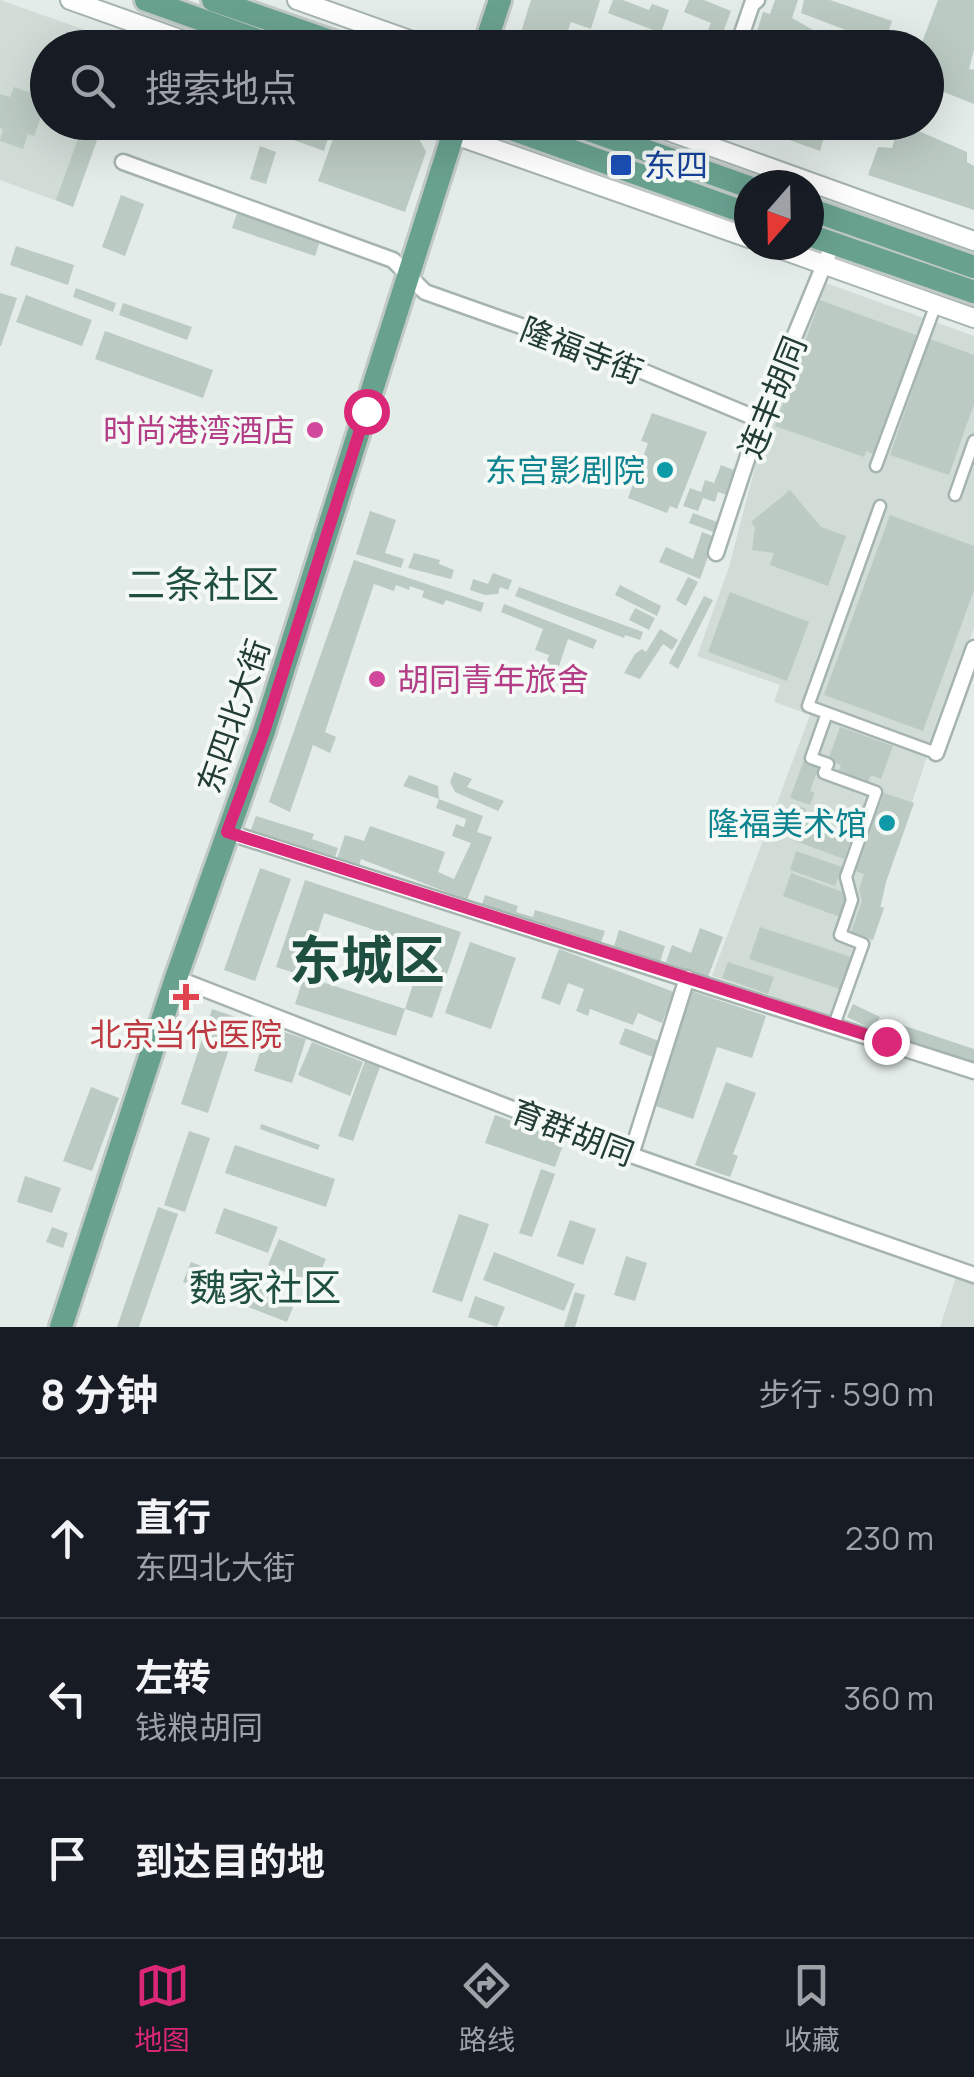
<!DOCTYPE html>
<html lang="zh">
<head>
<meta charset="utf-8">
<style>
	body { margin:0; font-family:Manrope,"Noto Sans SC",sans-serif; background:#20242c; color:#f1f3f6 }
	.compass { position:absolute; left:734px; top:170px; width:90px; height:90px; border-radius:50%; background:#171b24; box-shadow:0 10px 40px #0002; rotate:200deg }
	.stop { position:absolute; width:30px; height:30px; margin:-22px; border:8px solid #db2777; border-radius:50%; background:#fff }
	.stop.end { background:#db2777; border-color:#fff; box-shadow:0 2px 10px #0008 }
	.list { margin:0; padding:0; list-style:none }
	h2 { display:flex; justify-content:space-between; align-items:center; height:130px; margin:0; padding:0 40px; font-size:42px }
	h2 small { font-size:32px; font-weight:400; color:#9ea1a6 }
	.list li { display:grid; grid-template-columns:65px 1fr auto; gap:30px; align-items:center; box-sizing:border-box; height:160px; padding:0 40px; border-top:2px solid #363941 }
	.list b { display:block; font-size:38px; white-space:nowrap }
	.list p { margin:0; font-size:32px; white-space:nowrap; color:#9ea1a6 }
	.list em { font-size:32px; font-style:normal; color:#9ea1a6 }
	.icon { flex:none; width:55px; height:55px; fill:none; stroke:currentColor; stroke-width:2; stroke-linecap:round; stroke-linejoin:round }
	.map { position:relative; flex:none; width:974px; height:1327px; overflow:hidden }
	.search { position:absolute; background:#171b24; box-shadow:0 10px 40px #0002; left:30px; right:30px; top:30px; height:110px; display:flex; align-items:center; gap:25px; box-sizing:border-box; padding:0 35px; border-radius:55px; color:#9ea1a6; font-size:38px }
	.sheet { height:610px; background:#171b24 }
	nav { display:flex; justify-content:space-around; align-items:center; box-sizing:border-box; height:140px; border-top:2px solid #363941; background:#171b24; font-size:28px; color:#9ea1a6 }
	nav a { display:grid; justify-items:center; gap:5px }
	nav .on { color:#db2777 }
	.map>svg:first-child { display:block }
	.built { fill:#d1dcd7 }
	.building { fill:#bbcac3 }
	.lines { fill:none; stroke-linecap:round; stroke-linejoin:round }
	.pedestrian-casing { stroke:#a6b4af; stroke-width:15 }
	.minor-casing { stroke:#a6b4af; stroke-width:19 }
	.tertiary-casing { stroke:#a6b4af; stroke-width:22 }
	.primary-casing { stroke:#c1c9c6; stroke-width:28 }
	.pedestrian { stroke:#fff; stroke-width:10 }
	.minor { stroke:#fff; stroke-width:14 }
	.tertiary { stroke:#fff; stroke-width:18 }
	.primary { stroke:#69a18f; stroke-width:22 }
	.route { stroke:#db2777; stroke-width:12 }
	.transit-dot { fill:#1a4fb4; stroke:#f4f9f6; stroke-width:4 }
	.hotel-dot { fill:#d1479c; stroke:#f4f9f6; stroke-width:4 }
	.culture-dot { fill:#0f9aa8; stroke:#f4f9f6; stroke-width:4 }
	.health-dot { fill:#e0444e; stroke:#f4f9f6; stroke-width:4 }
	.labels { text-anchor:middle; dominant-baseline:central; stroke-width:8; stroke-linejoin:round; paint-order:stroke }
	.transit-label { font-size:32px; fill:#164399; stroke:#f4f9f6; text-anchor:start }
	.street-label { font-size:32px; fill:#233d35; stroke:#f4f9f6 }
	.hotel-label { font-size:32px; fill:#b23c85; stroke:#f4f9f6; text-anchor:end }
	.culture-label { font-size:32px; fill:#0d838f; stroke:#f4f9f6; text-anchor:end }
	.health-label { font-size:32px; fill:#be3a42; stroke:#f4f9f6 }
	.quarter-label { font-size:38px; fill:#1f4f41; stroke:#f4f9f6 }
	.town-label { font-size:52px; font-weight:bold; fill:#1f4f41; stroke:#f4f9f6 }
</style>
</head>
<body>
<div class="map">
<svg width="974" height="1327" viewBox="0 0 974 1327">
	<rect width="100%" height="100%" fill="#e3ece8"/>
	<path class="built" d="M 0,0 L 131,46 L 48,48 L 48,122 L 104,123 L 73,207 L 0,180 Z
		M 823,282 L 974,336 L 974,628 L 932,741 L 886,882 L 881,906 L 884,908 L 842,1020 L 712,976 L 810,715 L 774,702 L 780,685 L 697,656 L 729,567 L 766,425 Z
		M 956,1277 L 974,1284 L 974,1327 L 940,1327 Z"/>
	<path class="building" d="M 531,0 L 600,0 L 591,29 L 571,22 L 562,48 L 516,48 Z
		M 613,0 L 623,0 L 649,10 L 652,4 L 669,10 L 661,33 L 608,13 Z
		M 689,0 L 704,0 L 731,11 L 722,35 L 708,30 L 711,23 L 684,12 Z
		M 775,0 L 798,0 L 792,18 L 813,30 L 807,48 L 764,48 L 753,44 L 763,12 L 770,14 Z
		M 804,0 L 830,0 L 892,21 L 883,48 L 857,45 L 859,35 L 801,13 Z
		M 938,0 L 974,0 L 974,50 L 969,69 L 974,70 L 974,104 L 926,85 L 926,48 L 920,48 Z
		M 14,87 L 43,97 L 38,110 L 43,111 L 34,136 L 28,134 L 23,149 L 0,141 L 3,129 L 0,128 L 0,94 L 10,97 Z
		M 84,122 L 103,122 L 73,207 L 56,200 Z
		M 272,122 L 322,122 L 332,126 L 324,151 L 269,131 Z
		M 362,122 L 385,122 L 416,133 L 426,152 L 405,212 L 318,181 L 338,125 L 358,132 Z
		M 815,122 L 827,127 L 820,151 L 742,123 Z
		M 837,122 L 859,122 L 854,139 L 833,133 Z
		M 900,122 L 915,122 L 914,129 L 967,152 L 967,162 L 974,166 L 974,210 L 868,175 L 878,147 L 892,148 Z
		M 260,146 L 276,152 L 266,184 L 250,179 Z
		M 121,195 L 144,204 L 125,256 L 102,247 Z
		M 237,213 L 320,241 L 315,256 L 232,228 Z
		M 16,246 L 74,265 L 68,285 L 10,265 Z
		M 76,288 L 116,303 L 113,312 L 73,297 Z
		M 0,293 L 17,298 L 1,346 L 0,346 Z
		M 26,295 L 92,320 L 82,346 L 16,322 Z
		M 820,300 L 921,337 L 879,456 L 866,451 L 864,457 L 775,426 Z
		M 123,303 L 192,327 L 187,340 L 119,315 Z
		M 105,331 L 213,370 L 203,398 L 95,359 Z
		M 930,339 L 974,355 L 974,404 L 949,475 L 890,455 Z
		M 652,413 L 707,432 L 677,509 L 670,506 L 667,513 L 628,498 L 648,443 L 641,441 Z
		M 721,465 L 739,472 L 730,496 L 718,492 L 715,502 L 703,498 L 698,511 L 683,506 L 690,488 L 701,492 L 705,480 L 714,483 Z
		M 790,490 L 821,527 L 846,536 L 828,586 L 770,565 L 774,553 L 752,550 L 755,527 L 751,522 Z
		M 370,511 L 396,520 L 385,553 L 404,559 L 401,568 L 356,554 Z
		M 693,513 L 720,523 L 716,533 L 689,523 Z
		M 890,515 L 974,546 L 974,590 L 923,731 L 824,695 Z
		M 702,532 L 715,537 L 700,579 L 659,562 L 666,547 L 693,559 Z
		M 414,553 L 440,560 L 439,564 L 454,570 L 451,579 L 408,568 Z
		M 354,560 L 484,603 L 481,612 L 446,600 L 443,605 L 422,597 L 424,591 L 410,586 L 409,590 L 396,585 L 394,591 L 374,584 L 325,732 L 336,737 L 330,753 L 313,745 L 290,812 L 269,802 Z
		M 493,573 L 512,580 L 508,590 L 500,587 L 498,594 L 485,595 L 470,590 L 473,579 L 488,584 Z
		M 688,577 L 698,582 L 686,606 L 676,600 Z
		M 620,585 L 661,606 L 657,616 L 615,595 Z
		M 519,587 L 643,632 L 640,640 L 625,635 L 624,638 L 515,596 Z
		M 730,592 L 809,622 L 787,681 L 708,652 Z
		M 704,596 L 713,600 L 678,669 L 669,663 Z
		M 504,604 L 597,640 L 593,649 L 568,639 L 556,675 L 544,670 L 549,655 L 535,650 L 543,629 L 501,612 Z
		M 635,608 L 655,618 L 649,630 L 629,620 Z
		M 660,629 L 678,640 L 672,650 L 663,644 L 640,679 L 624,673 L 635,654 L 642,649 L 646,652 Z
		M 840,727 L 893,746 L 881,779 L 871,775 L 867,785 L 837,774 L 841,765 L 828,760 Z
		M 804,760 L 819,766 L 810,791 L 815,793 L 810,805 L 790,798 Z
		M 454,772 L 472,779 L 467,787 L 504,801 L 498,811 L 455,792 L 450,782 Z
		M 409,775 L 438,786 L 439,799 L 403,786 Z
		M 884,793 L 914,803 L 886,882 L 880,907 L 884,908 L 873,940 L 851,932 L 862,901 L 859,890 L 864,874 L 856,871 Z
		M 439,799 L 483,816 L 477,832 L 492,837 L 467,900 L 361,859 L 358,869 L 336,862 L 345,835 L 364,841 L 370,826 L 445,852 L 438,872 L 454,879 L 471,843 L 452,836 L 456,824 L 464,827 L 466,819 L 436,808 Z
		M 791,804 L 806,809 L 804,814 L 810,816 L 807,823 L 851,839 L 844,859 L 790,839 L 794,828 L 784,825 Z
		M 256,816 L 314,834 L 312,839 L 338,848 L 335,857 L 251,830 Z
		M 796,851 L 842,867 L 835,886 L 790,870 Z
		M 260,868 L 291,879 L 255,981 L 224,970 Z
		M 791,873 L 848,894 L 840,917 L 783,896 Z
		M 305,880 L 461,932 L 432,1018 L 405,1009 L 425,947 L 324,913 L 304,976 L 276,967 Z
		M 485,895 L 518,906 L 516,912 L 533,917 L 535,910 L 605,931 L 600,945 L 481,907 Z
		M 760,927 L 851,957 L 840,989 L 749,959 Z
		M 700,928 L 723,937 L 708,977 L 666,962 L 672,945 L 691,953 Z
		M 619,930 L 665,946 L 660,962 L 614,946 Z
		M 470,942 L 516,958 L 491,1029 L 445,1013 Z
		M 559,949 L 674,992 L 662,1023 L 638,1013 L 633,1025 L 590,1009 L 588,1016 L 576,1011 L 584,989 L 568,983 L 560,1005 L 541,998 Z
		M 728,962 L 774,977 L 768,994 L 722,978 Z
		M 304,976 L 405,1009 L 396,1036 L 295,1004 Z
		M 691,991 L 766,1016 L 752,1058 L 717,1047 L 693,1119 L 653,1105 Z
		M 853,1004 L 880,1017 L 874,1030 L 847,1017 Z
		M 212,1009 L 239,1018 L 208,1113 L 181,1104 Z
		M 902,1025 L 974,1049 L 974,1062 L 898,1037 Z
		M 268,1027 L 306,1039 L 292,1083 L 254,1071 Z
		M 625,1028 L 659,1041 L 653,1057 L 619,1044 Z
		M 312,1042 L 363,1062 L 350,1096 L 298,1075 Z
		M 366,1058 L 381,1064 L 353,1141 L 338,1136 Z
		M 726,1082 L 756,1093 L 733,1154 L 738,1156 L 730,1177 L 695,1165 Z
		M 91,1087 L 119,1098 L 92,1171 L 63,1161 Z
		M 495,1115 L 565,1140 L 555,1167 L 485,1143 Z
		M 261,1124 L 320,1145 L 318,1150 L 260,1129 Z
		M 189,1131 L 210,1138 L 185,1212 L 164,1205 Z
		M 235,1145 L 335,1179 L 326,1207 L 225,1173 Z
		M 541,1169 L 555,1174 L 532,1237 L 519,1233 Z
		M 25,1176 L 61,1188 L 52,1213 L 17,1202 Z
		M 158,1207 L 178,1214 L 139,1327 L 117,1327 Z
		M 224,1208 L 278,1227 L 268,1253 L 215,1233 Z
		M 459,1214 L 489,1224 L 462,1302 L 432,1292 Z
		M 570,1220 L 596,1229 L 583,1265 L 557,1256 Z
		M 52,1227 L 68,1233 L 63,1248 L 46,1242 Z
		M 279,1239 L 326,1259 L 315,1284 L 268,1265 Z
		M 494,1252 L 575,1284 L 564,1311 L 483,1280 Z
		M 626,1256 L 647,1263 L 635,1301 L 614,1295 Z
		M 191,1262 L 295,1302 L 287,1322 L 183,1282 Z
		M 575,1292 L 585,1295 L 575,1327 L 564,1327 Z
		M 475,1296 L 505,1307 L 497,1327 L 468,1317 Z"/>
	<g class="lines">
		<g class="pedestrian-casing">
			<path id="pedestrian" d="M 876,466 L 936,304
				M 955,495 L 974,441
				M 880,506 L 808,706 L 936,753
				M 827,713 L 811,758 L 828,764 L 824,773 L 876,792 L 846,877 L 852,900 L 840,935 L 863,944 L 834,1025"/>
		</g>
		<g class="minor-casing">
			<path id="minor" d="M 737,48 L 752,4 L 757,0
				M 123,162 L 393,260 L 425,292 L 606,356 L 760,420
				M 695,167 L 711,122
				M 716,553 L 760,420 L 833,243
				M 936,753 L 974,648
				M 227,832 L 974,1071
				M 176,978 L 631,1155 L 974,1275
				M 631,1155 L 687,978"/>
		</g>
		<g class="tertiary-casing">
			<path id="tertiary" d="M 70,0 L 205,48
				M 297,0 L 432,48
				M 418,122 L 749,238
				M 643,122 L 974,241
				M 769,245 L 974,318"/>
		</g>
		<g class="primary-casing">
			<path id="primary" d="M 146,0 L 280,48
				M 213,0 L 350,48
				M 484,48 L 500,0
				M 492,122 L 749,214
				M 566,122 L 749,187
				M 809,209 L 974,267
				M 809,235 L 974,292
				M 61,1327 L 176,978 L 264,731 L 457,122"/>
		</g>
		<use href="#pedestrian" class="pedestrian"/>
		<use href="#minor" class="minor"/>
		<use href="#tertiary" class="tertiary"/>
		<use href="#primary" class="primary"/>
	</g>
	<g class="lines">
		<path class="route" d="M 366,411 L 264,732 L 227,832 L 886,1041"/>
	</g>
	<rect class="transit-dot" x="609" y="153" width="24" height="24" rx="5"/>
	<g class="hotel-dot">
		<circle cx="315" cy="430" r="10"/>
		<circle cx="377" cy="679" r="10"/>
	</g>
	<g class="culture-dot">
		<circle cx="665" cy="470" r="10"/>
		<circle cx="887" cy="823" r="10"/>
	</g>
	<path class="health-dot" d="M181 982h10v10h10v10h-10v10h-10v-10h-10v-10h10z"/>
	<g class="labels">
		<g class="transit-label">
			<text x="644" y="165">东四</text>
		</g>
		<g class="street-label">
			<text transform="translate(582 350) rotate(21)">隆福寺街</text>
			<text transform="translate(772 397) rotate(-68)">连丰胡同</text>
			<text transform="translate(233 716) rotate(-71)">东四北大街</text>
			<text transform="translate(573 1132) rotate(21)">育群胡同</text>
		</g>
		<g class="hotel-label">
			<text x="295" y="430">时尚港湾酒店</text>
			<text x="397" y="679" text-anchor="start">胡同青年旅舍</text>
		</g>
		<g class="culture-label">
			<text x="645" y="470">东宫影剧院</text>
			<text x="867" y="823">隆福美术馆</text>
		</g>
		<g class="health-label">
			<text x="186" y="1034">北京当代医院</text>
		</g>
		<g class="quarter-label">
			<text x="203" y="583">二条社区</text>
			<text x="265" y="1286">魏家社区</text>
		</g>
		<g class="town-label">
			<text x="367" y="959">东城区</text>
		</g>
	</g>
</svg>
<svg class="compass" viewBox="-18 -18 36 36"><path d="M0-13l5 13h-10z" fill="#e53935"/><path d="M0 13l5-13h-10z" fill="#9ea1a6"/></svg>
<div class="stop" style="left:366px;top:411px"></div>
<div class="stop end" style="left:886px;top:1041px"></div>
<div class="search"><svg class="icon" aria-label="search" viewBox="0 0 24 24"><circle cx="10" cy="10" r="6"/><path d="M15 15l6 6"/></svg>搜索地点</div>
</div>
<section class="sheet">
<h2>8 分钟<small>步行 · 590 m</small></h2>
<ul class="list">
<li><svg class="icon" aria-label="ahead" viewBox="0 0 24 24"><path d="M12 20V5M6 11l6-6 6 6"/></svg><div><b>直行</b><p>东四北大街</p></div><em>230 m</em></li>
<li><svg class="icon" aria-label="left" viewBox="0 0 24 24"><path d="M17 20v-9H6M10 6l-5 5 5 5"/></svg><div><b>左转</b><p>钱粮胡同</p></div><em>360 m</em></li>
<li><svg class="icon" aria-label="arrive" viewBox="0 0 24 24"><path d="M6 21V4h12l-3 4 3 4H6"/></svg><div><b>到达目的地</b></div></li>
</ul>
</section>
<nav>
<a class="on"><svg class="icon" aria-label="map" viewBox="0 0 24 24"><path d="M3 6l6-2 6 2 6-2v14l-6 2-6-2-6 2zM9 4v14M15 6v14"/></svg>地图</a>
<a><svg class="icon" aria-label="directions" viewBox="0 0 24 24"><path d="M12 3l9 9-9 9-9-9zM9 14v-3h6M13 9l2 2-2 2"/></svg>路线</a>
<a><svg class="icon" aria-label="saved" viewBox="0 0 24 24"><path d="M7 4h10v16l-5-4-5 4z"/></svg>收藏</a>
</nav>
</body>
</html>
